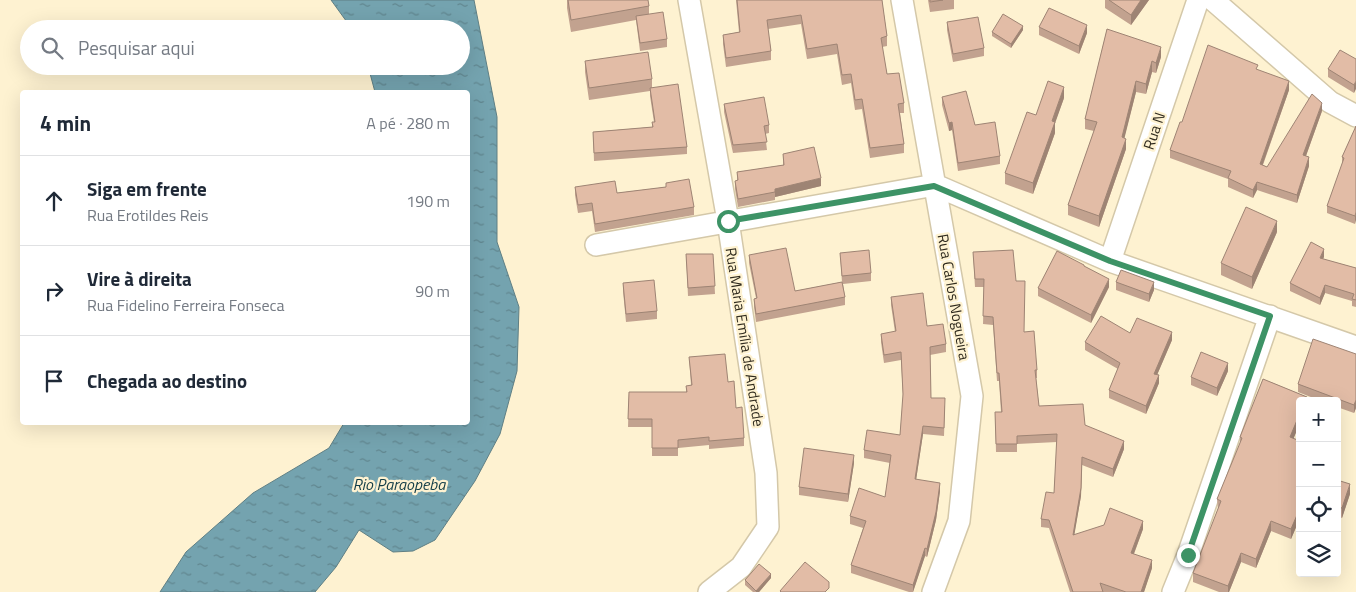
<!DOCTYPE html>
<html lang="pt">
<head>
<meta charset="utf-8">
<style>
	body { margin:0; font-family:"Titillium Web",sans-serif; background:#f2f2f3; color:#1f2937 }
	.controls { position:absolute; right:15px; bottom:15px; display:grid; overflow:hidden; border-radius:5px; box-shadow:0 5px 20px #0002 }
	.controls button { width:45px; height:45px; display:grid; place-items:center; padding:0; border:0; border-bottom:1px solid #e0e1e3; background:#fff; color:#1f2937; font:25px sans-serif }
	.stop { position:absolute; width:15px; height:15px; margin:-11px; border:4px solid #3d9366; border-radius:50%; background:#fff }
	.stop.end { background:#3d9366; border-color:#fff; box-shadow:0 1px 5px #0008 }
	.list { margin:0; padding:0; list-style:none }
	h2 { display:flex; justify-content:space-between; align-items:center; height:65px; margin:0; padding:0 20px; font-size:21px }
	h2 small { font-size:16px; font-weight:400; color:#747a83 }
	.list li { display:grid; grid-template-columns:32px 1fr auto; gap:15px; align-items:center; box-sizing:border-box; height:90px; padding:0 20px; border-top:1px solid #e0e1e3 }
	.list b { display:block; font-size:19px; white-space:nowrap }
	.list p { margin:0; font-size:16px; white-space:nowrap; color:#747a83 }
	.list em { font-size:16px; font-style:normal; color:#747a83 }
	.icon { flex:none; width:28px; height:28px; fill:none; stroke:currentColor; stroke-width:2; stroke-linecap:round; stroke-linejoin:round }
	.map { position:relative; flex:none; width:1356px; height:592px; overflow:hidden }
	.search { position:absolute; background:#fff; box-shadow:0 5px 20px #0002; left:20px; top:20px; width:450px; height:55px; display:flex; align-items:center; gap:12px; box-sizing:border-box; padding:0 18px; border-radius:28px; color:#747a83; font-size:19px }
	.panel { position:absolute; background:#fff; box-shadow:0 5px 20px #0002; left:20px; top:90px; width:450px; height:335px; border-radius:5px }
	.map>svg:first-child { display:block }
	.water { fill:url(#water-ripples); stroke:#5f7f84 }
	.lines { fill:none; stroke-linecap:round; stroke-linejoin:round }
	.minor-casing { stroke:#d4c8a9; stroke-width:24 }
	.minor { stroke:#fff; stroke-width:21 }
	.wall { fill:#c2a28f }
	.shaded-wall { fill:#9e8474 }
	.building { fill:#e2bca6; stroke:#9e8474 }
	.route { stroke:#3d9366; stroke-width:6 }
	.labels { text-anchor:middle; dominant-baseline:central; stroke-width:4.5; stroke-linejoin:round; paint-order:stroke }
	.street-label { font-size:15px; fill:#2f2a1e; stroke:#fef2d1 }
	.water-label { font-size:16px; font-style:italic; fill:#123d47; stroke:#fef2d1 }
</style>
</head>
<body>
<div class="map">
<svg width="1356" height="592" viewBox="0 0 1356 592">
	<defs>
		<pattern id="water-ripples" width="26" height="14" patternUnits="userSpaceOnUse" patternTransform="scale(1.25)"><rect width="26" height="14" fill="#74a3af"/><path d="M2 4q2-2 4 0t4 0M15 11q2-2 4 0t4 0" fill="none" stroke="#60858e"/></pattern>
	</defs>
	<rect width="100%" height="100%" fill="#fef2d1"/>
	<path class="water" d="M 331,0 L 474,0 L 497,117 L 497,242 L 519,307 L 517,371 L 500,434 L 475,481 L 435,540 L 413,551 L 393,552 L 359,530 L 336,567 L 315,592 L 160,592 L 186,552 L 253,493 L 329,448 L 344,423 L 468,422 L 468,92 L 375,92 L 368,66 L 461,66 L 461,29 L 352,29 Z"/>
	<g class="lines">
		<g class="minor-casing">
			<path id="minor" d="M 689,0 L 728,221 L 766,473 L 768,527 L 741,567 L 709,592
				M 902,0 L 972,396 L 959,521 L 933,592
				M 1213,0 L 1330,102 L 1356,116
				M 596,245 L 935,185 L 1110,261 L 1356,347
				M 1110,261 L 1198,0
				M 1173,592 L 1188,555 L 1270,316"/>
		</g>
		<use href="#minor" class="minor"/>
	</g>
	<path class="wall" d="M 567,0 L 648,0 L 649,6 L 649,14 L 667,39 L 667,47 L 640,51 L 636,20 L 571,32 L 567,8 Z
		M 736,0 L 882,0 L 887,36 L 887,46 L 882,47 L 887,74 L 904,103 L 904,113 L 900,113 L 904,144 L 904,153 L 870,158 L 862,109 L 855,110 L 851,83 L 842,85 L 837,54 L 807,59 L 801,24 L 768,29 L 771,51 L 771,60 L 726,67 L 723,44 L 723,35 L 739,32 Z
		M 928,0 L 954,0 L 954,9 L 930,12 Z
		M 1105,0 L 1149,0 L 1131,25 L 1105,8 Z
		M 947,22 L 984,48 L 984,56 L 953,62 L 947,30 Z
		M 1039,27 L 1087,33 L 1079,54 L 1039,35 Z
		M 1107,29 L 1161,57 L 1156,73 L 1152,72 L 1146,94 L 1136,92 L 1124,138 L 1126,149 L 1099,227 L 1068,215 L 1068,205 L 1094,131 L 1085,129 L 1085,119 Z
		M 1023,30 L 1011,48 L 992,36 L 992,32 Z
		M 1356,59 L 1354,93 L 1328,77 L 1328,69 Z
		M 585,61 L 652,79 L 652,88 L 687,147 L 687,154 L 594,161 L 593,132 L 652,127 L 652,122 L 654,122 L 650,96 L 650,91 L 589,100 L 585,72 Z
		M 1258,70 L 1289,90 L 1263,165 L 1267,167 L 1322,111 L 1306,156 L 1309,166 L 1297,203 L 1257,190 L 1253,198 L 1228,187 L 1228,179 L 1170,158 L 1170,150 L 1182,122 Z
		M 942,97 L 975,125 L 1000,156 L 1000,164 L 958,171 L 952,130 L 949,131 L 942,105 Z
		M 1064,98 L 1055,122 L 1055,133 L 1033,194 L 1005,184 L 1005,173 L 1036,115 Z
		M 724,104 L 769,125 L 769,133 L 765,134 L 767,150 L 733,153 L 724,112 Z
		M 1356,126 L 1355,224 L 1327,213 L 1327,206 L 1342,165 L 1342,157 Z
		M 783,154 L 821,186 L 775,197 L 775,200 L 738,207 L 735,189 L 735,181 L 737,181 L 737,172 L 783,165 Z
		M 666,183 L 694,207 L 694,215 L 595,232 L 592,211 L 578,213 L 575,195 L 575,187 L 617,193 L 666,187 Z
		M 1277,232 L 1252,289 L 1221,275 L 1221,263 Z
		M 973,252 L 1016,281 L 1024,332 L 1037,370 L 1037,378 L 1036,378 L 1039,406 L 1085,425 L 1124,449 L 1113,477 L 1082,465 L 1081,496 L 1074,535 L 1143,529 L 1134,554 L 1152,568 L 1144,592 L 1070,592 L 1049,528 L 1041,527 L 1041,519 L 1054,493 L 1057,442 L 1017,444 L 1017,452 L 996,452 L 995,412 L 1001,412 L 999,381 L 997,381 L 993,325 L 983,324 L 984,287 L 975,287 Z
		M 840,253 L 871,273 L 871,281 L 843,284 L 845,297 L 845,305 L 756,322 L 754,307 L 754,299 L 756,298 L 749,263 L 749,255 L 795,291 L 842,282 Z
		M 686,254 L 713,254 L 715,294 L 688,296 Z
		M 1324,257 L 1323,259 L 1356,268 L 1356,307 L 1352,306 L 1352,301 L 1325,293 L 1320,305 L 1290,291 L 1290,283 Z
		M 1084,266 L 1109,287 L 1091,323 L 1038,296 L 1038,288 Z
		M 1116,282 L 1154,290 L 1149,302 L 1116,290 Z
		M 623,283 L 657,311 L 657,319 L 626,322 L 623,291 Z
		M 891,297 L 927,326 L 946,344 L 946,352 L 930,355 L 931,398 L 945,406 L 944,436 L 923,434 L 916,480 L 940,491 L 936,520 L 927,557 L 925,556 L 913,592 L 909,592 L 851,573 L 851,565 L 863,528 L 850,524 L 850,516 L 885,497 L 890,463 L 864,458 L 864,450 L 900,435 L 903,397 L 901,360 L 884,363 L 881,342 L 881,334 L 895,332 L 891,305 Z
		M 1130,333 L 1172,340 L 1157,375 L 1159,383 L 1146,414 L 1109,398 L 1109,390 L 1118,369 L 1085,350 L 1085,342 Z
		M 1356,354 L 1356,408 L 1354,413 L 1337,407 L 1337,401 L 1321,401 L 1298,392 L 1298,384 Z
		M 689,357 L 728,382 L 736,408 L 744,438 L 744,446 L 709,449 L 709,445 L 678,448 L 678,456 L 652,456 L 652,427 L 628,427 L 629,392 L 686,392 L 686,386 L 691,385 Z
		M 1228,371 L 1217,396 L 1191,385 L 1191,377 Z
		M 1263,379 L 1307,397 L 1307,401 L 1300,401 L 1300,423 L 1293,439 L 1300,441 L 1300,518 L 1291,539 L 1271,531 L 1256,568 L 1241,562 L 1229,592 L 1219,592 L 1193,582 L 1193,573 L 1218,509 L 1217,499 L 1240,444 L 1240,437 Z
		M 854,463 L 848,502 L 799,495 L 799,487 Z
		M 1337,480 L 1350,494 L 1342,518 L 1337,516 Z
		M 771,578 L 759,592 L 753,592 L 745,585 L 745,580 Z"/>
	<path class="shaded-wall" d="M 1141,0 L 1149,0 L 1131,25 L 1131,15 Z
		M 1087,25 L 1087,33 L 1079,54 L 1079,46 Z
		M 1023,26 L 1023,30 L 1011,48 L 1011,44 Z
		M 1161,47 L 1161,57 L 1156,73 L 1156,63 Z
		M 1152,61 L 1152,72 L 1146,94 L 1146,84 Z
		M 1136,81 L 1136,92 L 1122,148 L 1122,137 Z
		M 1289,81 L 1289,90 L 1260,172 L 1260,164 Z
		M 1356,81 L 1356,89 L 1354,93 L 1354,85 Z
		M 1064,87 L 1064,98 L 1052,132 L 1052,121 Z
		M 1322,103 L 1322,111 L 1303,164 L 1303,155 Z
		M 952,122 L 952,130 L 949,131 L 949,123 Z
		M 1055,122 L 1055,133 L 1033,194 L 1033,183 Z
		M 1126,139 L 1126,149 L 1099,227 L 1099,216 Z
		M 1309,157 L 1309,166 L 1297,203 L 1297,195 Z
		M 821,178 L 821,186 L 775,197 L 775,189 Z
		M 1257,182 L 1257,190 L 1253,198 L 1253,190 Z
		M 1356,212 L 1356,220 L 1355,224 L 1355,216 Z
		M 1277,221 L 1277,232 L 1252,289 L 1252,277 Z
		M 1324,249 L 1324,257 L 1320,265 L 1320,258 Z
		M 1109,279 L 1109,287 L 1091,323 L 1091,315 Z
		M 1154,282 L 1154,290 L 1149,302 L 1149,294 Z
		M 1325,285 L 1325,293 L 1320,305 L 1320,298 Z
		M 1172,332 L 1172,340 L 1154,382 L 1154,374 Z
		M 1228,363 L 1228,371 L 1217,396 L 1217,388 Z
		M 1159,375 L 1159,383 L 1146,414 L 1146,406 Z
		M 1356,400 L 1356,408 L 1354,413 L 1354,405 Z
		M 1300,413 L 1300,423 L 1290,447 L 1290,437 Z
		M 923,426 L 923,434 L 915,487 L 915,479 Z
		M 1124,441 L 1124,449 L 1113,477 L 1113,469 Z
		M 1300,453 L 1300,472 L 1298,477 L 1297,461 Z
		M 854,455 L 854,463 L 848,502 L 848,494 Z
		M 1082,457 L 1081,496 L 1073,543 L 1073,535 Z
		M 940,483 L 940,491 L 936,520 L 927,557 L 927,549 Z
		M 1350,484 L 1350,494 L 1342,518 L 1342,508 Z
		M 1300,508 L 1300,518 L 1291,539 L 1291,529 Z
		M 1143,521 L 1143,529 L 1131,561 L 1131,553 Z
		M 1271,521 L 1271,531 L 1256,568 L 1256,559 Z
		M 925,548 L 925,556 L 913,592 L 913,585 Z
		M 1241,553 L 1241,562 L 1229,592 L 1228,592 L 1228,586 Z
		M 1152,560 L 1152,568 L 1144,592 L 1141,592 Z
		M 771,574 L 771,578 L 759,592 L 756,592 L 756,591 Z"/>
	<path class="building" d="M 568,0 L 648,0 L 649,6 L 571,20 Z
		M 737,0 L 882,0 L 887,36 L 881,38 L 887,74 L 899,73 L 904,103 L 898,104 L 904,144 L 870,148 L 862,99 L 855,100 L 851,74 L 842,75 L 837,44 L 807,49 L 801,15 L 767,20 L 771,51 L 726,58 L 723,35 L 740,32 Z
		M 930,0 L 943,0 L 930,2 Z
		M 1109,0 L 1141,0 L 1131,15 Z
		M 1049,8 L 1087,25 L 1079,46 L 1039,27 Z
		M 663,12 L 667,39 L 640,43 L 636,16 Z
		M 1003,14 L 1023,26 L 1011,44 L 992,32 Z
		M 978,17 L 984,48 L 953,54 L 947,22 Z
		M 1107,29 L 1161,47 L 1156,63 L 1152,61 L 1146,84 L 1136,81 L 1122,137 L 1126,139 L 1099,216 L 1068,205 L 1097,122 L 1085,119 Z
		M 1208,45 L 1258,65 L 1256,69 L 1289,81 L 1260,164 L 1267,167 L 1312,94 L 1322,103 L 1303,155 L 1309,157 L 1297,195 L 1257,182 L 1253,190 L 1228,178 L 1231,171 L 1170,150 L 1180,122 L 1182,122 Z
		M 1340,50 L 1356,59 L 1356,81 L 1354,85 L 1328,69 Z
		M 648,52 L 652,79 L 589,88 L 585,61 Z
		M 1048,81 L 1064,87 L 1052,121 L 1055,122 L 1033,183 L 1005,173 L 1027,112 L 1036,115 Z
		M 678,84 L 687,147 L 594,153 L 593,132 L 653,127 L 652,122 L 655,122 L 650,88 Z
		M 966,91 L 975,125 L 995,122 L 1000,156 L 958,163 L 952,122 L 949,123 L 942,97 Z
		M 764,97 L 769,125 L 764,126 L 767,142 L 733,145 L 724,104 Z
		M 1356,126 L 1356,212 L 1355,216 L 1327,206 L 1344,158 L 1342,157 Z
		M 814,147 L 821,178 L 775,189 L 775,192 L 738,199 L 735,181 L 738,180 L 737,172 L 784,165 L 783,154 Z
		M 689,179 L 694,207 L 595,224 L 592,203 L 578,205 L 575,187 L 615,181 L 617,193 L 666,187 L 666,183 Z
		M 1246,207 L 1277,221 L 1252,277 L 1221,263 Z
		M 1311,242 L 1324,249 L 1320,258 L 1356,268 L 1356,300 L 1352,299 L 1354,294 L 1325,285 L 1320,298 L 1290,283 Z
		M 786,248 L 795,291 L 842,282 L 845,297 L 756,314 L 754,299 L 757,298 L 749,255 Z
		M 869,250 L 871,273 L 842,276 L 840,253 Z
		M 1013,250 L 1016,281 L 1025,281 L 1024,332 L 1034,331 L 1037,370 L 1035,370 L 1039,406 L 1083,404 L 1085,425 L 1124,441 L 1113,469 L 1082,457 L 1081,488 L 1073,535 L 1104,525 L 1110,508 L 1143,521 L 1131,553 L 1152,560 L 1141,592 L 1126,592 L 1100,583 L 1103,592 L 1073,592 L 1049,520 L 1041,519 L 1046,492 L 1054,493 L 1057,434 L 1017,436 L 1017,444 L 996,444 L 995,412 L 1002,412 L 999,373 L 997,373 L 993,317 L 983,316 L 984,279 L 975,279 L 973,252 Z
		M 1057,251 L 1084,265 L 1084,266 L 1109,279 L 1091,315 L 1038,288 Z
		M 686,254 L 713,254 L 715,286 L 688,288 Z
		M 1121,270 L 1154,282 L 1149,294 L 1116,282 Z
		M 654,280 L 657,311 L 626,314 L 623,283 Z
		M 923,293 L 927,326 L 943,324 L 946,344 L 930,347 L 931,398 L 945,398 L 944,428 L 923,426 L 915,479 L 940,483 L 936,512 L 927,549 L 925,548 L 913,585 L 851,565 L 866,521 L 850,516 L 859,488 L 885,497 L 891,455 L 864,450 L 867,430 L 900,435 L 903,394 L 901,352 L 884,355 L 881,334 L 896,331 L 891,297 Z
		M 1101,316 L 1130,333 L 1137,318 L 1172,332 L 1154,374 L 1159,375 L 1146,406 L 1109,390 L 1120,363 L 1085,342 Z
		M 1313,339 L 1356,354 L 1356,400 L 1354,405 L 1298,384 Z
		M 1201,352 L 1228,363 L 1217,388 L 1191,377 Z
		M 725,354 L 728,382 L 734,381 L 736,408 L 742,407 L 744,438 L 709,441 L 709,437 L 678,440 L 678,448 L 652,448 L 652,419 L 628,419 L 629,392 L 687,392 L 686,386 L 692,385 L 689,357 Z
		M 1263,379 L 1307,397 L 1305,401 L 1300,401 L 1300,413 L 1290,437 L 1300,441 L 1300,453 L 1297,461 L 1300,462 L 1298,467 L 1300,468 L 1300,508 L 1291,529 L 1271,521 L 1256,559 L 1241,553 L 1228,586 L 1193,573 L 1221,501 L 1217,499 L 1242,438 L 1240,437 Z
		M 804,448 L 854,455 L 848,494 L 799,487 Z
		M 1337,480 L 1350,484 L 1342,508 L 1337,507 Z
		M 805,562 L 829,582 L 829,588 L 825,592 L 781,592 L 780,591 Z
		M 759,564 L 771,574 L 756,591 L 745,580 Z"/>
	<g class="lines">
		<path class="route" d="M 728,221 L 934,186 L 1110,261 L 1270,316 L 1188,555"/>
	</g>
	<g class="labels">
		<g class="street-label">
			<text transform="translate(1154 131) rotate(-71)">Rua N</text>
			<text transform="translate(954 297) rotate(80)">Rua Carlos Nogueira</text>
			<text transform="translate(745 337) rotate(81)">Rua Maria Emília de Andrade</text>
		</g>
		<g class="water-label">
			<text x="399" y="484">Rio Paraopeba</text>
		</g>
	</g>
</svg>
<div class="controls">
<button>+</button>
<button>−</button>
<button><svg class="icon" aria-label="locate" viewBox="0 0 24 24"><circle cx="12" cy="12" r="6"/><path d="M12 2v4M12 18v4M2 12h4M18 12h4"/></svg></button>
<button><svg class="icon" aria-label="layers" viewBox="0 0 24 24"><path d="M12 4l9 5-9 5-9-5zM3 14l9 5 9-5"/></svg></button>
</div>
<div class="stop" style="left:728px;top:221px"></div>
<div class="stop end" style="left:1188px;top:555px"></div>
<div class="search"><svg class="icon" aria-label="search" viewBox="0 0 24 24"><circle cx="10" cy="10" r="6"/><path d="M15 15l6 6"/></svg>Pesquisar aqui</div>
<section class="panel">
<h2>4 min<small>A pé · 280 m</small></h2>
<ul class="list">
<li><svg class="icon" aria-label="ahead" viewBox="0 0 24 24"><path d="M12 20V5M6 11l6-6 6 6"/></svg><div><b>Siga em frente</b><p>Rua Erotildes Reis</p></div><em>190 m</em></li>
<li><svg class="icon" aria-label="right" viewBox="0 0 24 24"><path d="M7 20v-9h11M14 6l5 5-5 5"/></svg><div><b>Vire à direita</b><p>Rua Fidelino Ferreira Fonseca</p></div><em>90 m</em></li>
<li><svg class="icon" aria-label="arrive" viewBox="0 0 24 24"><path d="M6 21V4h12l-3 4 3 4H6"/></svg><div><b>Chegada ao destino</b></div></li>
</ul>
</section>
</div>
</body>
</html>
